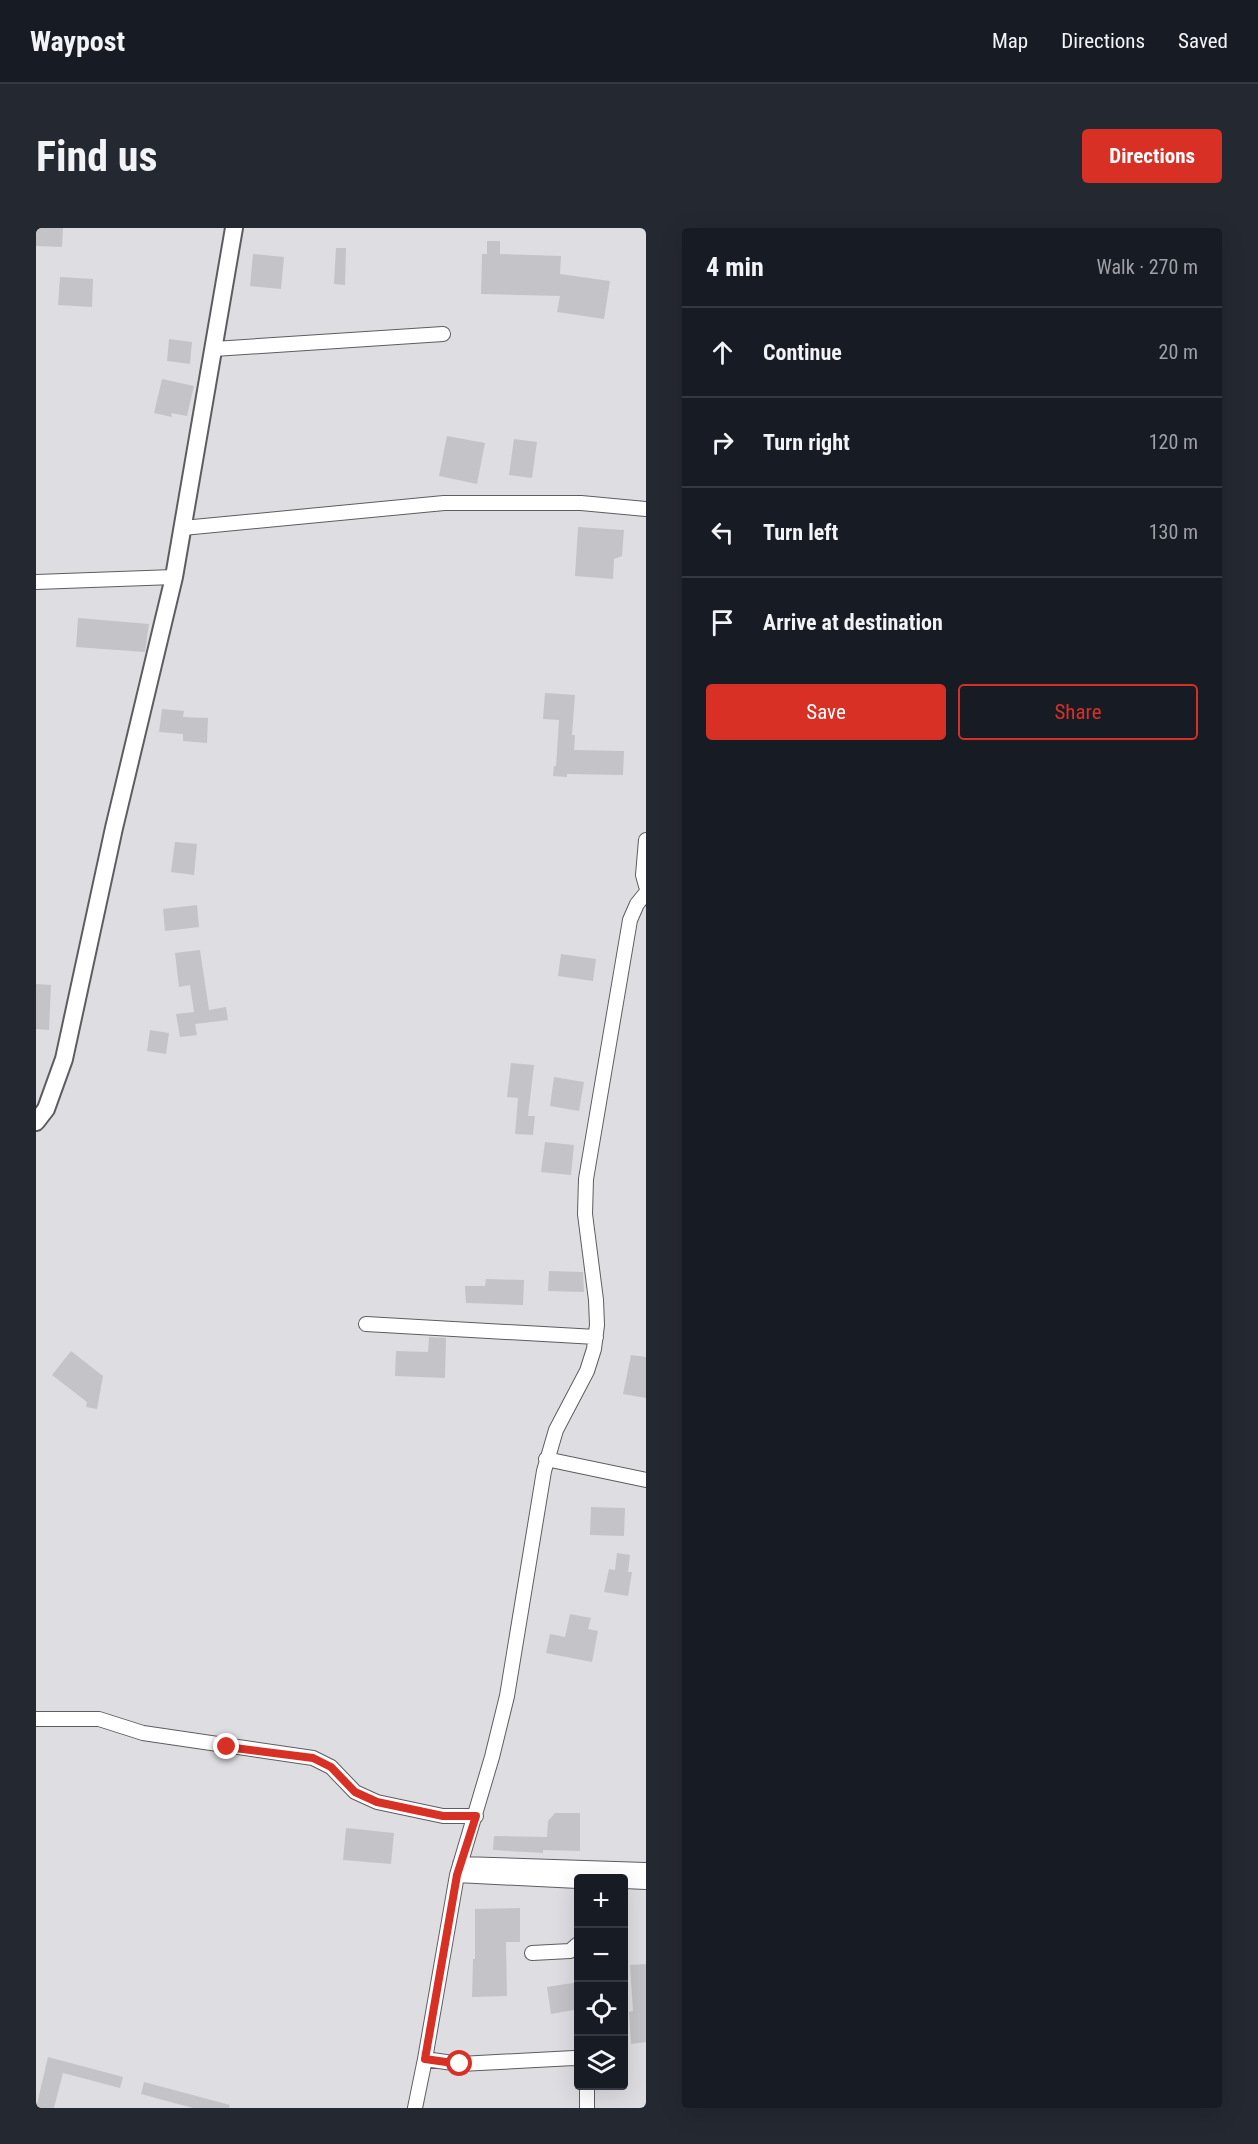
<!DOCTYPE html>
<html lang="en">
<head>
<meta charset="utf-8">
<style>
	body { margin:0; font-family:"Roboto Condensed",sans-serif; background:#242831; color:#f1f3f6 }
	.controls { position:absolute; right:18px; bottom:18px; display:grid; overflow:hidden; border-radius:6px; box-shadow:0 6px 24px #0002 }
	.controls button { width:54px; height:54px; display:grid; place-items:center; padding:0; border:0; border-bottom:2px solid #363941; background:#171b24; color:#f1f3f6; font:30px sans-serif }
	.stop { position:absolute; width:18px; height:18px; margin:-14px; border:4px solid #d93025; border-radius:50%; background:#fff }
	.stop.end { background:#d93025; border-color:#fff; box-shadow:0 2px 6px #0008 }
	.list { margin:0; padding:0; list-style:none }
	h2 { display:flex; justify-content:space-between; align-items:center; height:78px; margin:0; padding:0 24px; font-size:26px }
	h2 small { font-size:20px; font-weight:400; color:#9ea1a6 }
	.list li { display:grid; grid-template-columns:39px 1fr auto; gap:18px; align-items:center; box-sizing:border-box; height:90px; padding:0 24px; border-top:2px solid #363941 }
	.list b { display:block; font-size:22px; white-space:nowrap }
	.list em { font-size:20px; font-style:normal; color:#9ea1a6 }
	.actions { display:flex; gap:12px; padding:18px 24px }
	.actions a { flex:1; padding:14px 0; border:2px solid #d93025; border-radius:6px; text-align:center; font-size:21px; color:#d93025 }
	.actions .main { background:#d93025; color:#fff }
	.icon { flex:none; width:33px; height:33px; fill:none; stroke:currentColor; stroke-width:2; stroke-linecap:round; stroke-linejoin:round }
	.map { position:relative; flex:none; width:610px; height:1880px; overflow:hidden; border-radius:6px }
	header { display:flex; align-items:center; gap:36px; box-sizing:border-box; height:84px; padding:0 30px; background:#171b24; border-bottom:2px solid #363941 }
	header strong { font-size:28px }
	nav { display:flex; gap:33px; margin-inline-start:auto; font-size:21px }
	.intro { display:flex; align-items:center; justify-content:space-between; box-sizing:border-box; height:144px; padding:0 36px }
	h1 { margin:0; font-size:42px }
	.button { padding:15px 27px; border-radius:6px; background:#d93025; color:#fff; font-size:21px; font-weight:700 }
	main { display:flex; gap:36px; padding:0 36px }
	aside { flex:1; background:#171b24; border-radius:6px; box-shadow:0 6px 24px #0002 }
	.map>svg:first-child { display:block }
	.building { fill:#c4c4c8 }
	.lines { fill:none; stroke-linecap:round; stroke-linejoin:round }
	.minor-casing { stroke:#5d5d61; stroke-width:16 }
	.tertiary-casing { stroke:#5d5d61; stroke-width:20 }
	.minor { stroke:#fff; stroke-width:14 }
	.tertiary { stroke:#fff; stroke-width:16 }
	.route { stroke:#d93025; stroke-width:8 }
</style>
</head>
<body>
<header>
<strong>Waypost</strong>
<nav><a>Map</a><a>Directions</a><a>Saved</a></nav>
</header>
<div class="intro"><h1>Find us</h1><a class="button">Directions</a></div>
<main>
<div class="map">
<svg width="610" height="1880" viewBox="0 0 610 1880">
	<rect width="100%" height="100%" fill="#dedde2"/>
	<path class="building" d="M 0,0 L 27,0 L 26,19 L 0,18 Z
		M 451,13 L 464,13 L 464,26 L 525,28 L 524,46 L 574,53 L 568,91 L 521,84 L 524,68 L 445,66 L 446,26 L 451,26 Z
		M 300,20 L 310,20 L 309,57 L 298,56 Z
		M 217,26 L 248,29 L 245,61 L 214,58 Z
		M 24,49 L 57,51 L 56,79 L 22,77 Z
		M 133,111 L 156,114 L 154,136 L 131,133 Z
		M 126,151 L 158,158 L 151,188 L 135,185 L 136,189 L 118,185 Z
		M 411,208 L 449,215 L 441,256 L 403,248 Z
		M 478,211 L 501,214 L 496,250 L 473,247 Z
		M 542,299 L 588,302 L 586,328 L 578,331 L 577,351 L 539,348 Z
		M 42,390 L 113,396 L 109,424 L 40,419 Z
		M 509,465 L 539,467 L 536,507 L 539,507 L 538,522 L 588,523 L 587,547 L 531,546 L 531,549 L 517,548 L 518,538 L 520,538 L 523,492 L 507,491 Z
		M 126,481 L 148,483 L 147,489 L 172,490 L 171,515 L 147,513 L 147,506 L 123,504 Z
		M 139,614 L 161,616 L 158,647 L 135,644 Z
		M 161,677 L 163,699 L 129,703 L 127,681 Z
		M 164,722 L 173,782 L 190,779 L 192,792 L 159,796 L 161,807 L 144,809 L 140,786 L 158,784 L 154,757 L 143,759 L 139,725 Z
		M 525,726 L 560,731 L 557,753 L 522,748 Z
		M 0,756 L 15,757 L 13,802 L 0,801 Z
		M 114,802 L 133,805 L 130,826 L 111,823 Z
		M 475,835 L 498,837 L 492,888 L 499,888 L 497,907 L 479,906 L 482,870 L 471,869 Z
		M 518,849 L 548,854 L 543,883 L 514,878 Z
		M 509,914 L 538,917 L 535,947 L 505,944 Z
		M 513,1043 L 547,1044 L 548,1064 L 512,1063 Z
		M 450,1051 L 488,1052 L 487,1077 L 430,1075 L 429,1058 L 449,1058 Z
		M 393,1109 L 410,1110 L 409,1150 L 359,1148 L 360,1123 L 392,1124 Z
		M 35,1123 L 67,1148 L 61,1181 L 50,1179 L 51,1174 L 16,1147 Z
		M 595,1127 L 610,1129 L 610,1170 L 587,1166 Z
		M 555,1279 L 589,1280 L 588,1308 L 554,1307 Z
		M 581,1325 L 594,1327 L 592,1344 L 596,1344 L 592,1368 L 568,1364 L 573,1341 L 579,1342 Z
		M 534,1386 L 555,1390 L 552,1401 L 562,1403 L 556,1434 L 510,1425 L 514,1406 L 529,1409 Z
		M 519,1585 L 544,1585 L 544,1623 L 507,1622 L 507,1625 L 457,1622 L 458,1608 L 511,1609 L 512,1593 Z
		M 310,1600 L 358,1605 L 355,1636 L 307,1632 Z
		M 484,1680 L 484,1714 L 470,1714 L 471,1768 L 436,1769 L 437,1731 L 439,1731 L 439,1681 Z
		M 610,1736 L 610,1814 L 595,1816 L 593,1784 L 597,1783 L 594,1737 Z
		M 543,1754 L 543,1781 L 515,1786 L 511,1759 Z
		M 12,1829 L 87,1849 L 84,1860 L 27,1845 L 18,1880 L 0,1880 Z
		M 108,1854 L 194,1877 L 193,1880 L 157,1880 L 105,1866 Z"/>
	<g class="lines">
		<g class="minor-casing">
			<path id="minor" d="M 178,121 L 407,106
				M 147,300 L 408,275 L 545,275 L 610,281
				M 0,354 L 138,349
				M 610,612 L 607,647 L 610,658
				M 330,1096 L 560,1109
				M 510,1231 L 610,1252
				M 0,1491 L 63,1491 L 107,1505 L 277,1530 L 295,1539 L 319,1564 L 341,1574 L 407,1588 L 440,1588
				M 424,1636 L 610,1642
				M 421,1647 L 542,1653
				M 588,1653 L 610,1654
				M 496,1725 L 534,1723 L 542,1716
				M 542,1831 L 538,1830 L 424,1836 L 389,1831 L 421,1647 L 456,1529 L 471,1468 L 508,1243 L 520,1202 L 551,1143 L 558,1121 L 561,1097 L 560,1072 L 549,986 L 550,951 L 594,692 L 601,676 L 610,665
				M 379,1880 L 389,1831
				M 551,1880 L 551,1858"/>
		</g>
		<g class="tertiary-casing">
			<path id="tertiary" d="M 0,894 L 10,881 L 28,831 L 78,600 L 138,349 L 198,0"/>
		</g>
		<use href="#minor" class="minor"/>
		<use href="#tertiary" class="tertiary"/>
	</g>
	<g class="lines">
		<path class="route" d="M 191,1519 L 277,1530 L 295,1539 L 319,1564 L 341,1574 L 407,1588 L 440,1588 L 421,1647 L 389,1831 L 424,1836"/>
	</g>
</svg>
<div class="controls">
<button>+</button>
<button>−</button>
<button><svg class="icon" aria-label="locate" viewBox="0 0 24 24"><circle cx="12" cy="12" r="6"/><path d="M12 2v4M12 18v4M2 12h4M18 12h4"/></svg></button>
<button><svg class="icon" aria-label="layers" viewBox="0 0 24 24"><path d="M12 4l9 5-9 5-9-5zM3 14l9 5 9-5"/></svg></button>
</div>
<div class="stop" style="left:424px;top:1836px"></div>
<div class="stop end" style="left:191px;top:1519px"></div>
</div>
<aside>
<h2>4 min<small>Walk · 270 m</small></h2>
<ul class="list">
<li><svg class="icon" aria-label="ahead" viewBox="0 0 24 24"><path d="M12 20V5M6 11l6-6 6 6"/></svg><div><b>Continue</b></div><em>20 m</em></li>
<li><svg class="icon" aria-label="right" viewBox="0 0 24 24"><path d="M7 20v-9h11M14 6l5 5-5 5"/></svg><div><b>Turn right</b></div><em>120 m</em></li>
<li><svg class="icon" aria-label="left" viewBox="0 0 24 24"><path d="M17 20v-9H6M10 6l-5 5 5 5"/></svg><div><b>Turn left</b></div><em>130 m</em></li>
<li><svg class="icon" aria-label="arrive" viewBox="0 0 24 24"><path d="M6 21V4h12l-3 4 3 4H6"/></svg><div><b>Arrive at destination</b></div></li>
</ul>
<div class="actions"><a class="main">Save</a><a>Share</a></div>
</aside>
</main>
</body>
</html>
